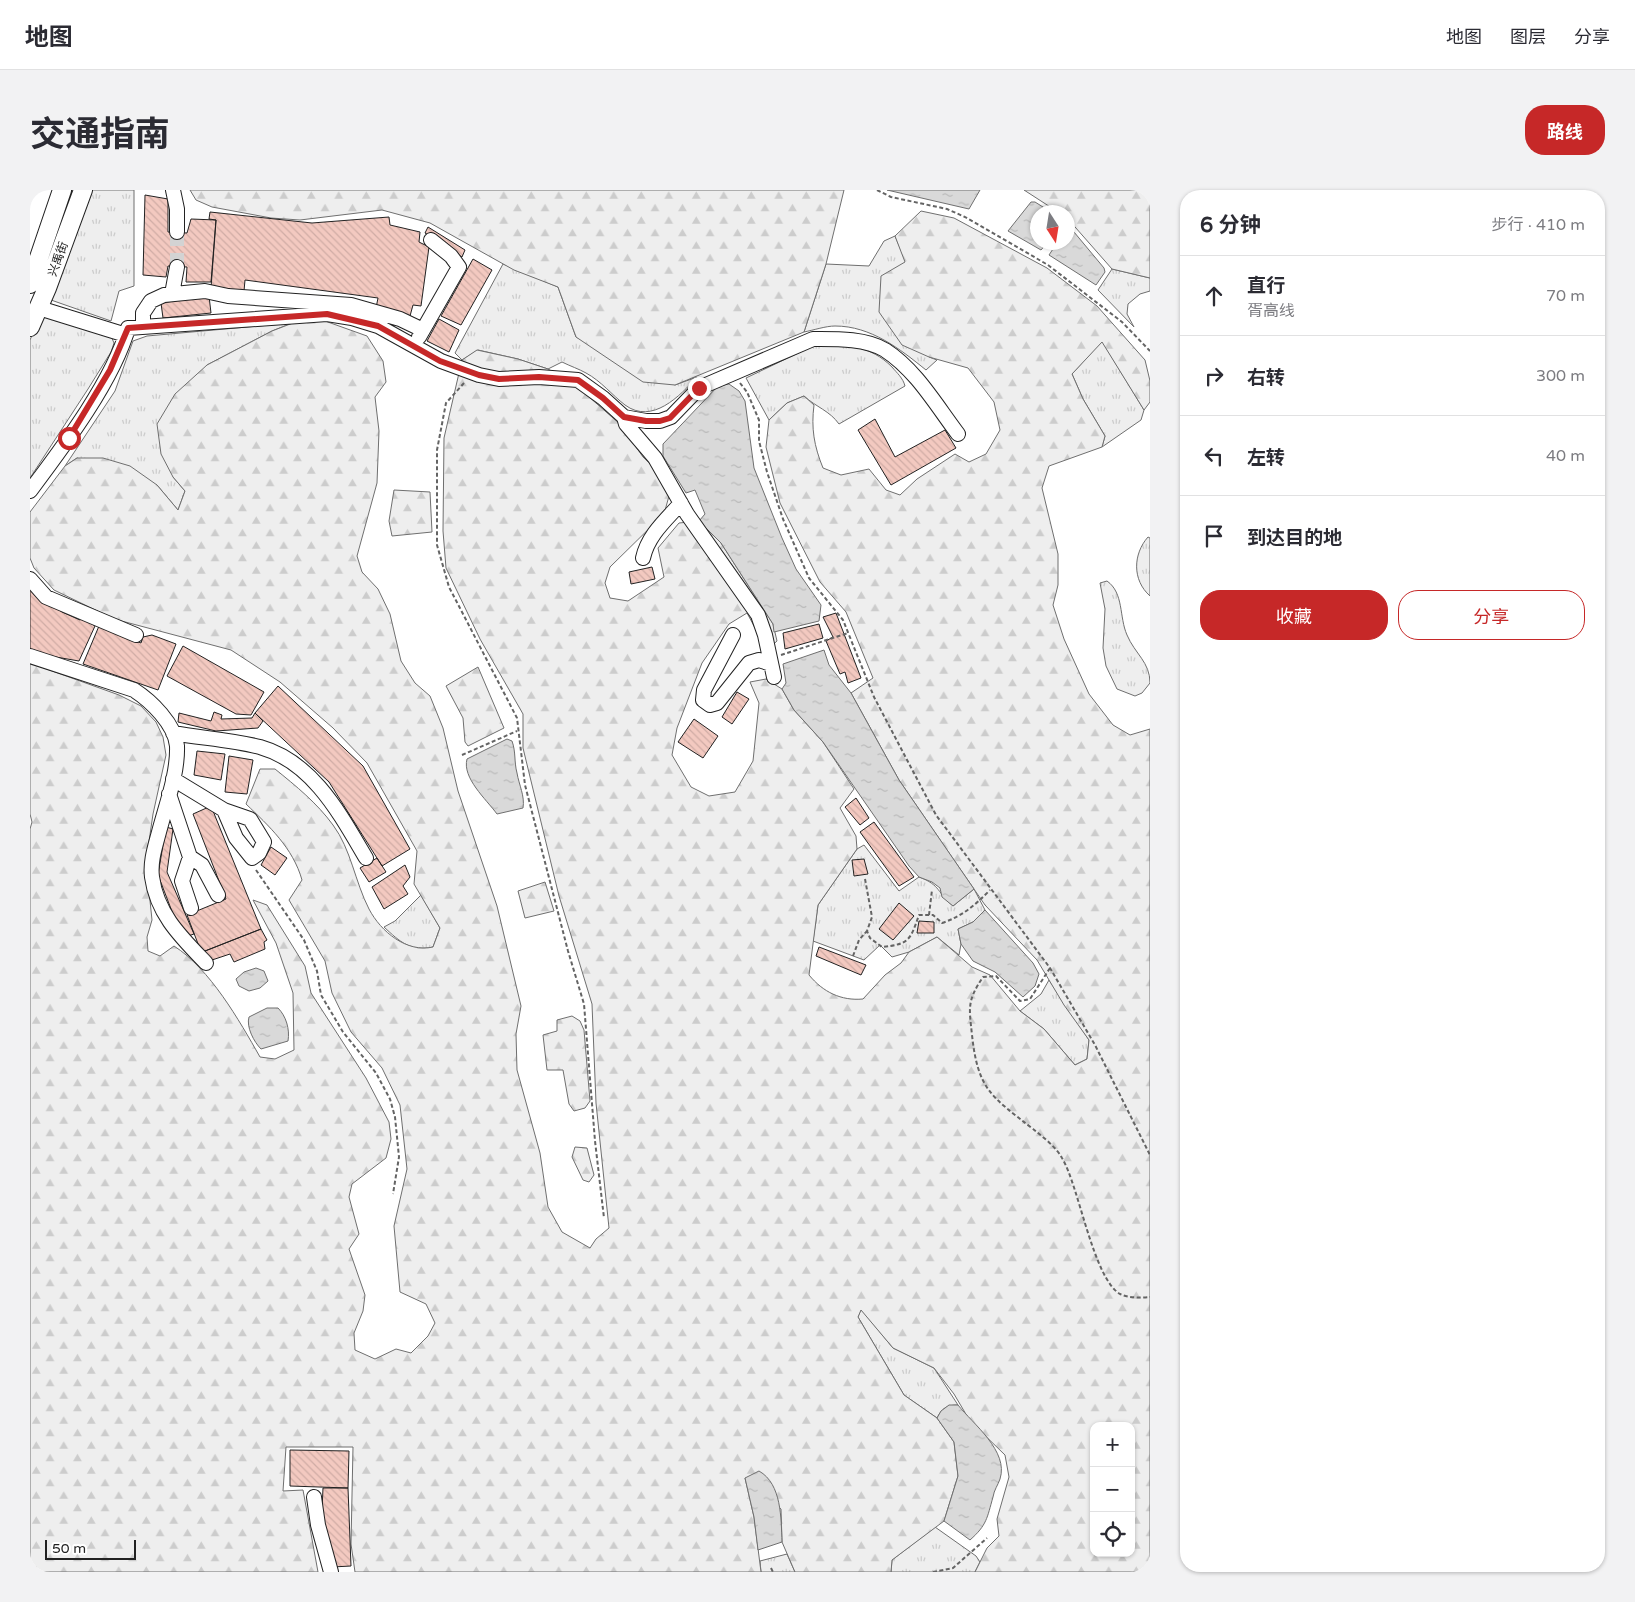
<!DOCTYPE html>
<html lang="zh">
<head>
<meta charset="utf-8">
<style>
	body { margin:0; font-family:"Varela Round","Noto Sans SC",sans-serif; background:#f2f2f3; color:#2b2b33 }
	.controls { position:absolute; right:15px; bottom:15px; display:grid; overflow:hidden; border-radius:10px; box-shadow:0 1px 4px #0004 }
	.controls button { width:45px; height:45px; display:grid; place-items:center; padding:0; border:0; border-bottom:1px solid #e1e1e2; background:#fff; color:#2b2b33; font:25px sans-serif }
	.compass { position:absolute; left:1000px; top:15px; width:45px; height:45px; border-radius:50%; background:#fff; box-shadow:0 1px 4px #0004; rotate:168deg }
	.scale { position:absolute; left:15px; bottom:12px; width:91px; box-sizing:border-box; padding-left:5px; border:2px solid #222; border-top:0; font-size:14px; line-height:18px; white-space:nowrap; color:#222; -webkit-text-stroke:4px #fff; paint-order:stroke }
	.stop { position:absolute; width:15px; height:15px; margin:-11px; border:4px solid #c62828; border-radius:50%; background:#fff }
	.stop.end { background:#c62828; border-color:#fff; box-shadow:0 1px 5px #0008 }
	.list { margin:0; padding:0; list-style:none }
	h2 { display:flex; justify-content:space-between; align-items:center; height:65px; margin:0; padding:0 20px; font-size:21px }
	h2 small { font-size:16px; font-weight:400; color:#7c7c81 }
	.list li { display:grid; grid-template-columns:32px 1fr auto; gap:15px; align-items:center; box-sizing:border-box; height:80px; padding:0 20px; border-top:1px solid #e1e1e2 }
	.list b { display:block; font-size:19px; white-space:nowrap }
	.list p { margin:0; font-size:16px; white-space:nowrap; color:#7c7c81 }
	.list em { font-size:16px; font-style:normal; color:#7c7c81 }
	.actions { display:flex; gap:10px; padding:15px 20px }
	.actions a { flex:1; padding:11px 0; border:1px solid #c62828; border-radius:20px; text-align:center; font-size:18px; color:#c62828 }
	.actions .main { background:#c62828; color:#fff }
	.icon { flex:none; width:28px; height:28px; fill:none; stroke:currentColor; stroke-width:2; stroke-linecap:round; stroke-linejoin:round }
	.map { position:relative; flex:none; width:1120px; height:1382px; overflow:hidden; border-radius:20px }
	header { display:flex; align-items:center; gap:30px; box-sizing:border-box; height:70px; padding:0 25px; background:#fff; border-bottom:1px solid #e1e1e2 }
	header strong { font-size:24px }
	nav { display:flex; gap:28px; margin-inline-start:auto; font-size:18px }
	.intro { display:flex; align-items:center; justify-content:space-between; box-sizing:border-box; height:120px; padding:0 30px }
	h1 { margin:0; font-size:35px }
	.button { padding:12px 22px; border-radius:20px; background:#c62828; color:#fff; font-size:18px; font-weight:700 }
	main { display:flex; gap:30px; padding:0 30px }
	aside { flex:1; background:#fff; border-radius:20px; box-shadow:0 1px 4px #0004 }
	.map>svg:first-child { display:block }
	.grass { fill:url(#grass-tufts); stroke:#6f6f6f }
	.forest { fill:url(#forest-firs); stroke:#6f6f6f; fill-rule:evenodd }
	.water { fill:url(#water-ripples); stroke:#6f6f6f }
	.building { fill:url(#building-back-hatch); stroke:#222 }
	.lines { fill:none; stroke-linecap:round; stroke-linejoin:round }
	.minor-tunnel { stroke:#d3d3d3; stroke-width:14; stroke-dasharray:14 7; stroke-linecap:butt }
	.minor-casing { stroke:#222; stroke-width:16 }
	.major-casing { stroke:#222; stroke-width:20 }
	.path { stroke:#646464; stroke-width:2; stroke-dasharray:4 2.5; stroke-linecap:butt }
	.minor { stroke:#fff; stroke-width:14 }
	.major { stroke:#fff; stroke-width:18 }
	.route { stroke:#c62828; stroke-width:6 }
	.labels { text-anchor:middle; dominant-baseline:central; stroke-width:4; stroke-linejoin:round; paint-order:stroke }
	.street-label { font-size:12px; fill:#222; stroke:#fff }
</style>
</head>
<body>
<header>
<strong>地图</strong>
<nav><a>地图</a><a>图层</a><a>分享</a></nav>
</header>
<div class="intro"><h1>交通指南</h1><a class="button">路线</a></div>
<main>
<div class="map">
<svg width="1120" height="1382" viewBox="0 0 1120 1382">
	<defs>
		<pattern id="grass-tufts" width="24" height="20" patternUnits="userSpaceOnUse" patternTransform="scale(1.25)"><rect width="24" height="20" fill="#eee"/><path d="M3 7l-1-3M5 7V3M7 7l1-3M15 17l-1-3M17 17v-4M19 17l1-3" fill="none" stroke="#ccc"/></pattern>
		<pattern id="forest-firs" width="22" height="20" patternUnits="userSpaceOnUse" patternTransform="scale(1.25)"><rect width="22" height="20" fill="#eee"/><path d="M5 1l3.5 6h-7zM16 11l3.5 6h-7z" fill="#ccc"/></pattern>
		<pattern id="water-ripples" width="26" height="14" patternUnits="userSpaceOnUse" patternTransform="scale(1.25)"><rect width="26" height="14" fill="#d9d9d9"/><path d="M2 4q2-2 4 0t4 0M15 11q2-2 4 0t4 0" fill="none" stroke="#bababa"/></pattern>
		<pattern id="building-back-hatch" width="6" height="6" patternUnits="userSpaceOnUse" patternTransform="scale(1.25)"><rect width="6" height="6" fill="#f3c9c0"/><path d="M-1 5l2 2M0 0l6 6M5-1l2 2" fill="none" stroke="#d0aca5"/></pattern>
	</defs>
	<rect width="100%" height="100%" fill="#fff"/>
	<path class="grass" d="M 61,0 L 104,0 L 104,96 L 89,101 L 81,131 L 21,110 Z
		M 865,46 L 876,72 L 899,167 L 907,170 L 896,180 C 870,159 841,136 805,136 C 796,136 784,140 774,142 L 796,74 L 839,76 L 854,51 Z
		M 473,74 L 528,97 L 546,147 L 645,195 L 667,187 C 650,206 622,235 595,215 C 582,205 571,191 556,183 C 549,179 540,176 532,172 L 518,179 L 488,169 L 448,160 L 432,170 L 425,163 Z
		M 1082,79 L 1120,88 L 1120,101 L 1110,104 L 1098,114 L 1097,124 L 1104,137 L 1068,100 Z
		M 16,127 L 81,146 L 84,153 L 81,162 L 58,199 L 0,288 L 0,150 L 9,129 Z
		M 262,133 L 242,141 L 177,175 L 143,287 L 155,301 L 148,320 L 127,295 L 47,268 L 35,276 L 85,201 L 103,151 L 117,146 Z
		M 1072,151 L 1114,220 L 1111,230 L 1072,257 L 1075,246 L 1053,209 L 1042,184 Z
		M 787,154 C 817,155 840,155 862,177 C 867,183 873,188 875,196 L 809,234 C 800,221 786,217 774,206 L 757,213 L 739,230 L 716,188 Z
		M 1118,347 L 1120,348 L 1120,406 C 1102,390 1103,364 1118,347 Z
		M 1077,391 C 1094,403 1089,427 1097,445 C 1105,464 1120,472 1120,493 L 1112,503 L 1105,506 L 1087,499 L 1076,476 L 1073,458 L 1075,419 L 1070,393 Z
		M 834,655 L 869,701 L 889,687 C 911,695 907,703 923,716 L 944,699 L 955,720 L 943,732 L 928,739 L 931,754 L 929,765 L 907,747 L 879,762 L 862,767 L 850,755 L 834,770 L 783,751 L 788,715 L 827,659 Z
		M 391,705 L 410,738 L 403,757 C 381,762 370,752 354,737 L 365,731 Z
		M 1019,790 L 1059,850 L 1057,869 L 1045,875 L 1014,839 L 990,821 L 1011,804 Z
		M 831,1119 L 863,1158 L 904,1178 L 928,1215 C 917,1215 912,1218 907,1228 L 874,1205 L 828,1127 Z
		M 905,1337 L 946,1366 L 950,1372 L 945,1382 L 861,1382 L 862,1370 Z
		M 757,1364 L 765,1382 L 731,1382 L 730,1371 Z"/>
	<path class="forest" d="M 160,0 L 814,0 L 796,74 L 774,142 L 645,195 L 613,192 L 546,147 L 528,97 L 484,80 L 400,33 L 352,20 L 270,30 L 241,28 L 182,17 L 166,10 Z
		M 994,0 L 1120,0 L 1120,88 L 1082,79 L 1038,29 L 1038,22 L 1028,22 Z
		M 891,21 L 924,28 L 1017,78 L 1067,116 L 1115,170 L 1120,191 L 1120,212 L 1114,220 L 1072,152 L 1042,184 L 1053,209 L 1075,246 L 1072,257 L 1019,276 L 1012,298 L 1028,364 L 1028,395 L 1023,415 L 1034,449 L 1059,504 L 1083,535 L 1100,545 L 1120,539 L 1120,1382 L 945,1382 L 957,1358 L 969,1346 L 967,1329 L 979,1287 L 975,1265 L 940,1231 L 924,1204 L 904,1178 L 863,1158 L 831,1120 L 828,1127 L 874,1205 L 907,1228 L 924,1252 L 928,1286 L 914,1331 L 862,1370 L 861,1382 L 765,1382 L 752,1352 L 751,1319 L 715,1288 L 724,1327 L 731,1382 L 325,1382 L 321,1354 L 323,1257 L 256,1257 L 253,1301 L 273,1300 L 288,1382 L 0,1382 L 0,639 L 2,632 L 0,624 L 0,473 L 89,505 L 111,516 L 126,532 L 133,547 L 136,565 L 123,624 L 116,672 L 122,730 L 117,747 L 118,761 L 130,766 L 144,756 C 180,779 209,830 230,867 L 245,869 L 264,860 L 263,803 L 246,753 L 223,710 L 237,715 L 275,776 L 281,803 L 336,888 L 359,932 L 361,949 L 356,968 L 322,994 L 319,1007 L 329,1044 L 319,1059 L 335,1105 L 333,1121 L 324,1143 L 325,1160 L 345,1169 L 366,1159 L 381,1163 L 398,1146 L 405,1133 L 396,1114 L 370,1102 L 364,1036 L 377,979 L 370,915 L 352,878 L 321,842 L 302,803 L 295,771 L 259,710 L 272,690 C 263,658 239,636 216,614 L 230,579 L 245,579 C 266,596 287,613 303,635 C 321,659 325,692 339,719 C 351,742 377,763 403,757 L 410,738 L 384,694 L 387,661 L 337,573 L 303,538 L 250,492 L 201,460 L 84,429 L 24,400 L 4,378 L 0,368 L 0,322 L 35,276 L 47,268 L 73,268 L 100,276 L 127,295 L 148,320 L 155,301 L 143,287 L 131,264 L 127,234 L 145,204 L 177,175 L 242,141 L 281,126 L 337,146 L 353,171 L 356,192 L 345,207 L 349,241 L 347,293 L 327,366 L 332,382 L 348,399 L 360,424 L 371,471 L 385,493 L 400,506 L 413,538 L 428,601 L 467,716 L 491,816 L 486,844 L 487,880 L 510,963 L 518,1017 L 532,1042 L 560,1058 L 566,1049 L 579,1038 L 566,913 L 562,814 L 529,706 L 493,558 L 493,524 L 450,449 L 416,378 L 413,341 L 414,248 L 432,170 L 447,160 L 488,169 L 518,179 L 542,192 L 591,235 L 613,267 L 626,279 L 639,306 L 634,324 L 580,377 L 575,393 L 580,408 L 598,411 L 634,387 L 628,358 L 649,333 L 669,331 L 691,353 L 743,434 L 747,451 L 737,460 L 717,423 L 699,434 L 672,473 L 647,538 L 642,565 L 661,597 L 679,606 L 705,602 L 723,571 L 729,513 L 720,492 L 736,489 L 752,499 L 764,520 L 793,552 L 824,599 L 810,618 L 826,646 L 827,659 L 788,715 L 779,785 C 793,802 811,811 833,809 L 855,785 L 871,773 L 879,762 L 907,747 L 942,777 L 960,785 L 990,821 L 1014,839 L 1045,875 L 1057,869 L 1059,850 L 1034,815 L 1007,770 L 955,715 L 915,657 L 869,590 L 821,503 L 843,488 L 816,422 L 790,392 L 750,313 L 736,257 L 739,230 L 757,213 L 774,206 L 784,215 C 781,238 784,256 793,278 L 811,285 L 839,279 L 856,300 L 870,305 L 887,289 L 925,264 L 939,272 L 956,264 L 970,240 L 964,212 L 938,178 L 899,167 L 872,155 L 849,122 L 851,86 L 875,72 L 865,46 ZM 1064,1236 L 1101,1236 L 1101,1363 L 1064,1363 Z
		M 364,300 L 400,302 L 402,342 L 362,346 L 359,331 Z
		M 448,477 L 474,538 L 438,556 L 435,552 L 433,528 L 416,496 Z
		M 515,692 L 524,721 L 495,728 L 488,701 Z
		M 542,826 L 550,831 L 554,840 L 560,911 L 555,918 L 544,921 L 539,914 L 533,880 L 517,880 L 513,845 L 527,841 L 527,830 Z
		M 545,957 L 557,958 L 564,985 L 559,992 L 553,990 L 542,967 Z"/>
	<path class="water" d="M 857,0 L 950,0 L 939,19 Z
		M 1001,12 L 1005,12 L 1021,22 L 1008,22 L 1008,52 L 1017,53 L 1011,60 L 978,41 Z
		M 1039,36 L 1074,78 L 1075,82 L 1066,95 L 1019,65 L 1027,53 L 1038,52 Z
		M 699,194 L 709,201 L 715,211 L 724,278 L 752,348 L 766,379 L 791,415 L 789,431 L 744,442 L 743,434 L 691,353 L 669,331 L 675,324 L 665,300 L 656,303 L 633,266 L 633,254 L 688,196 Z
		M 794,460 L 799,475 L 821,503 L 869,590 L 944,699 L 923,716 L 912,707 L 910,698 L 902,692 L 889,687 L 879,676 L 793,552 L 764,520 L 752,499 L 756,493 L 753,474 Z
		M 477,549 L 482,551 C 486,562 484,572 487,583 C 489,595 495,606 493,618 L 467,624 C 456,609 432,588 437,569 Z
		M 955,720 L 1003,773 L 1009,784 L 1005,796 L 993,807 L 965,782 L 943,771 L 931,754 L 928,739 L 943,732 Z
		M 226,778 L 234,781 L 238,791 L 230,798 L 219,801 L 209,796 L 206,789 L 214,782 Z
		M 237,818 L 248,818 C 256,826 260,839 258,851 L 231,859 C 224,852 216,837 219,827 Z
		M 919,1215 L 928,1215 C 943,1234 979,1261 970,1289 C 968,1295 964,1300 963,1307 C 957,1328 957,1335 940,1350 L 914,1331 L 928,1286 L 924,1252 L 907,1228 L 911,1221 Z
		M 729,1281 C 752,1294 751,1329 752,1352 L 728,1360 L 724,1327 L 715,1288 Z"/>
	<path class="building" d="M 115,5 L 138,9 L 138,42 L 157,43 L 161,29 L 186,30 L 181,92 L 156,92 L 157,77 L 138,76 L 136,87 L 113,85 Z
		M 180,22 L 282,33 L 359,27 L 360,35 L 390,42 L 389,52 L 399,57 L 391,116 L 383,115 L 380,126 L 346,118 L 348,108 L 215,90 L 214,101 L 181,98 L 186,30 L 179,29 Z
		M 398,37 L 435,60 L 432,67 L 395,43 Z
		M 443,69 L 462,80 L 431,135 L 411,126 Z
		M 179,106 L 181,123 L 133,128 L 131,113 Z
		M 409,129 L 429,140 L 419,162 L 397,151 Z
		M 845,229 L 865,267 L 915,240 L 926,258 L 861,295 L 828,240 Z
		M 622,377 L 625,389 L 601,394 L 599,382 Z
		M 0,399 L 32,422 L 50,430 L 53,428 L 65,436 L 49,471 L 14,465 L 0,461 Z
		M 806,423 L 831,488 L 818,493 L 815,482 L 810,484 L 796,451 L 803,447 L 793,427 Z
		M 789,434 L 793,448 L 755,459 L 753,443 Z
		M 69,436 L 111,453 L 113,447 L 122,445 L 146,454 L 128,500 L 53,474 Z
		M 153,456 L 234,502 L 221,525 L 206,524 L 137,486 Z
		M 248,496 L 333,576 L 380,659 L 352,676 L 299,592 L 225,523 Z
		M 707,502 L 719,509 L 702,534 L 692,527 Z
		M 184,522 L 192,525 L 191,529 L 222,528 L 225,523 L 233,531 L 228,538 L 186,541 L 148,532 L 149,523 L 181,531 Z
		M 664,529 L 688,546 L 673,568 L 648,552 Z
		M 167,561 L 195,564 L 191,590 L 164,585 Z
		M 199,566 L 223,570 L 217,604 L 195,602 Z
		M 826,608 L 839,628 L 830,635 L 815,617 Z
		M 181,616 L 231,739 L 175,761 L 170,759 L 157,725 L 196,709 L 163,624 Z
		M 844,632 L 884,687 L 869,696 L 830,642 Z
		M 136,637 L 143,639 L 137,682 L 164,744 L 158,746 L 148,737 L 128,685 Z
		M 241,657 L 257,668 L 245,685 L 231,675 Z
		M 347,668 L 356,682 L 339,692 L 330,678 Z
		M 834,669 L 838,684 L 824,686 L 822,670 Z
		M 375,675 L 380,687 L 373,696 L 378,704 L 354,719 L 342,697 Z
		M 869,713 L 884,726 L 863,750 L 849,739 Z
		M 889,731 L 904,732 L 904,743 L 887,743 Z
		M 231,739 L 237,750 L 234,752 L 235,759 L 204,772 L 200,764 L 179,771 L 175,761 Z
		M 789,757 L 836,775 L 831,785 L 786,766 Z
		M 260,1260 L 319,1261 L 318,1298 L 260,1296 Z
		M 293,1298 L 318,1298 L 321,1376 L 302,1377 L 292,1320 Z"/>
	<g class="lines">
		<path class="minor-tunnel" d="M 147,42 L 147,77"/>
		<g class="minor-casing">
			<path id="minor" d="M 143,0 L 147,19 L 147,42
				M 142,104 L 147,77
				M 9,118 L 96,145
				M 113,137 L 113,123 L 121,111 L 134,105 L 175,101 L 198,106 L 321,115 L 370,129 L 393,140
				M 389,147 L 429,77 L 421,66 L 401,50
				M 594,227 L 596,234 L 625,268 L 657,324 L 728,425 L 735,445 L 744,487
				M 0,301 C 33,257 83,191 98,138 L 297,124 L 322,128 L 348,136 L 411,171 L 449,185 L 469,189 L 509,187 L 548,190 L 573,208 L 594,227 L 616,231 L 630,231 L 641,227 L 669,198 L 783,149 C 805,149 835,148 855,160 C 886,180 906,215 928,244
				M 613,368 C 618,345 636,330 651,313
				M 0,389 L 16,407 L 106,445
				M 703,445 L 674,500 L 673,510 L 680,515 L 687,513 L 719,473 L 729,470 L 741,474
				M 0,466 L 104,500 C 121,511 145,534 147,556 C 148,584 136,615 129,642 C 125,657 120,672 122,687 C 127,724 151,747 176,773
				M 143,543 C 171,548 202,550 230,557 C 283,572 310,624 336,668
				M 143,589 L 194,620 L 206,648 L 222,668 L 229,663 L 234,652 L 220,629 L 194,620
				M 139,604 L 160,667 L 172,675 L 188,705
				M 160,667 L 152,691 L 161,718
				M 284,1307 L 288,1335 L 301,1382"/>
		</g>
		<g class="major-casing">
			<path id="major" d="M 0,94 L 32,0
				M 0,137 L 17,98 L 53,0"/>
		</g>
		<path class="path" d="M 847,0 L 861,7 L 917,19 L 935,27 L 1018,75 L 1092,132 L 1120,161
			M 434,193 L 416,213 L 407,260 L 407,355 L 419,397 L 487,528 L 495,595 L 538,761 L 554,814 L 565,951 L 574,1028
			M 710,193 L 717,202 L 729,230 L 729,251 L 737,282 L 753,329 L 779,388 L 813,430 L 844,507 L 906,625 L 1020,778 L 1065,855 L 1120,965
			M 751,465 L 818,443
			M 432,565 L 487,541
			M 226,680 L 274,750 L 287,781 L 291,805 L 313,842 L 346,883 L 360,909 L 365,927 L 369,967 L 363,1004
			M 835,689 L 842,727 L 837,741 L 840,748 L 852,757 C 880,754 880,750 889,725 L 903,725 L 912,733 C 933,726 945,715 960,700
			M 899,725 L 902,700
			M 823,766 L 829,750 L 837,741
			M 1020,778 L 1000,809 L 990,811 L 966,786 L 953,787 C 937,811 939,817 942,845 C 948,900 961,906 1003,939 C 1013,947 1026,957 1032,968 C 1049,996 1063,1088 1090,1104 C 1098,1108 1111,1108 1120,1107
			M 741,1378 L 743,1382
			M 903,1382 L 923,1378 L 957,1348"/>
		<use href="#minor" class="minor"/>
		<use href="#major" class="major"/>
	</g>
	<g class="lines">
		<path class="route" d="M 39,248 L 80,180 L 98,138 L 297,124 L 348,136 L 410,171 L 449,185 L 469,189 L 509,187 L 548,190 L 573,208 L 594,227 L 616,231 L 630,231 L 640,228 L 669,198"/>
	</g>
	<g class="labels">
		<g class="street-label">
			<text transform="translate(28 69) rotate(-70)">兴禹街</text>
		</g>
	</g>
</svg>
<div class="controls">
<button>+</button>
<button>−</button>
<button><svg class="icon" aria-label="locate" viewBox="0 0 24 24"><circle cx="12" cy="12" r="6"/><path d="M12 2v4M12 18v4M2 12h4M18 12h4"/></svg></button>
</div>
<svg class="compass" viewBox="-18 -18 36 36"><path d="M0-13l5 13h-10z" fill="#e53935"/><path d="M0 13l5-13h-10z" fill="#7c7c81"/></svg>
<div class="scale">50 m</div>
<div class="stop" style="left:39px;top:248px"></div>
<div class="stop end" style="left:669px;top:198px"></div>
</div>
<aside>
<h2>6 分钟<small>步行 · 410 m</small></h2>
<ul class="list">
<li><svg class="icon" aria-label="ahead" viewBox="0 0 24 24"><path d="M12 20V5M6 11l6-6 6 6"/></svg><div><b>直行</b><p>胥高线</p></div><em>70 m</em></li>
<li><svg class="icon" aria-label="right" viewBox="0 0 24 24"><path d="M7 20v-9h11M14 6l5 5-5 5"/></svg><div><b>右转</b></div><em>300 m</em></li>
<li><svg class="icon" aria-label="left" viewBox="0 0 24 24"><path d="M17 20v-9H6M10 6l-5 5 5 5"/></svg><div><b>左转</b></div><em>40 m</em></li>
<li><svg class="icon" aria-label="arrive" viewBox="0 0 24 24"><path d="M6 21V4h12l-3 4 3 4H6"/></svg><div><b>到达目的地</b></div></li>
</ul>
<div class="actions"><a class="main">收藏</a><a>分享</a></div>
</aside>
</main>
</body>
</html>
